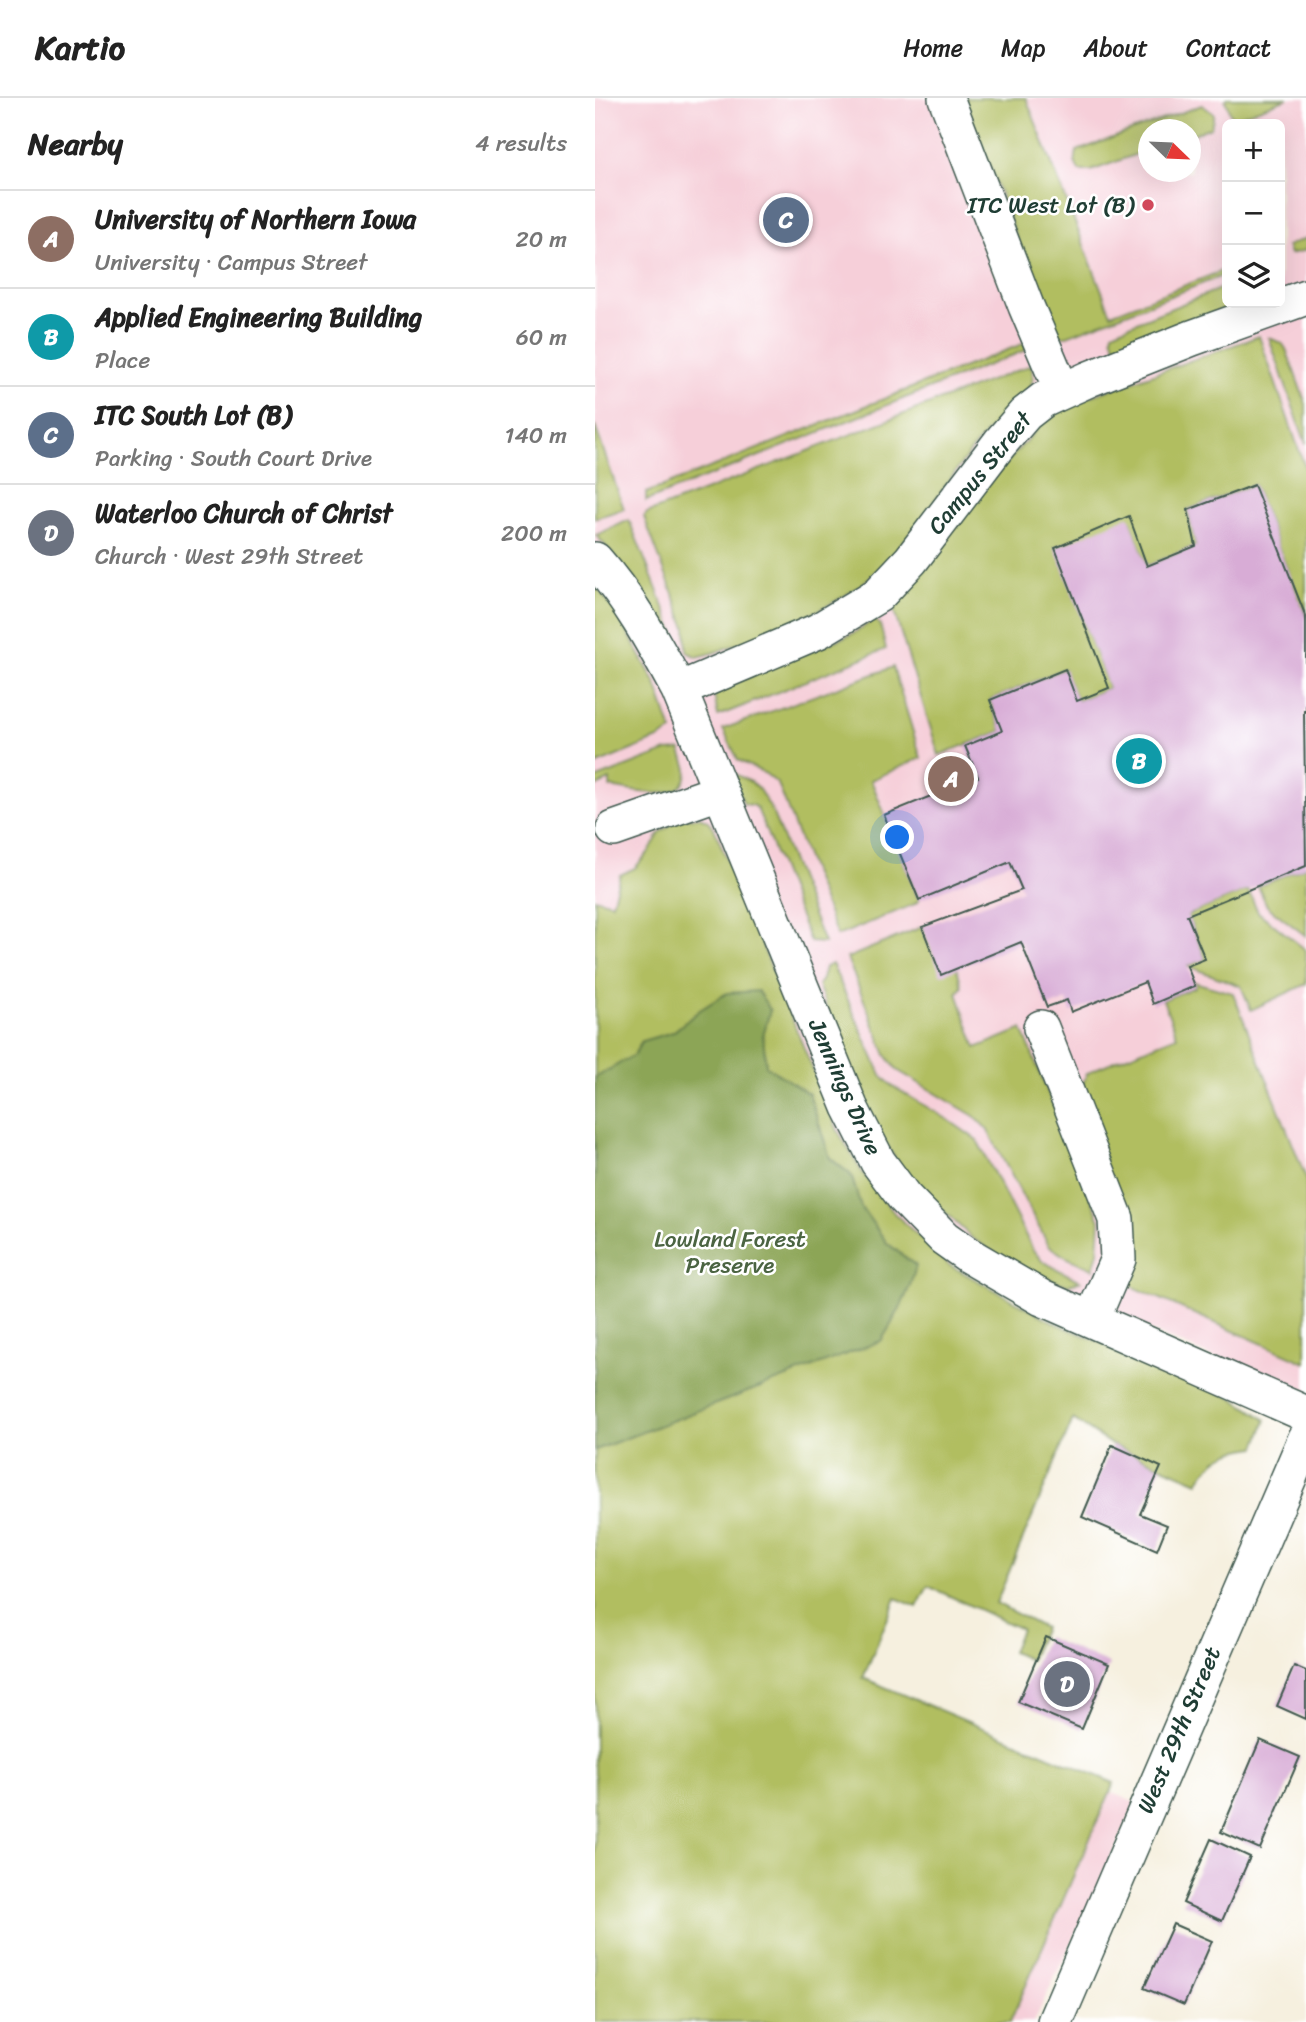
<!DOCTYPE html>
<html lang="en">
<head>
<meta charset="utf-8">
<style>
	body { margin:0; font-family:Sriracha,sans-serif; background:#f2f2f2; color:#222 }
	.controls { position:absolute; right:21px; top:21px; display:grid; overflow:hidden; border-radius:10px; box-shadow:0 7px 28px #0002 }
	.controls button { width:63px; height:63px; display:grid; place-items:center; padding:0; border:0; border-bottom:2px solid #e0e0e0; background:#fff; color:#222; font:35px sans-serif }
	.compass { position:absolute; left:543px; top:21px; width:63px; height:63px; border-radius:50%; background:#fff; box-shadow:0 7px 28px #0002; rotate:113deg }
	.you { position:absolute; left:303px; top:740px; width:24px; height:24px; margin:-18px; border:5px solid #fff; border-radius:50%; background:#1a73e8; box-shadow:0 0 0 10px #1a73e833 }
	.badge { display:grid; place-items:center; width:46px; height:46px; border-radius:50%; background:#d1495b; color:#fff; font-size:23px; font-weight:700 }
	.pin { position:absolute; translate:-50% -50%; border:4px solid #fff; box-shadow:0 2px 7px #0006 }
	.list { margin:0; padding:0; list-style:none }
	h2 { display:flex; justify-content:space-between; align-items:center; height:91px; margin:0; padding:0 28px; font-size:30px }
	h2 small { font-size:23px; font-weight:400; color:#767676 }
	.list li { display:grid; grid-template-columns:46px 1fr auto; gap:21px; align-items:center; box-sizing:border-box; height:98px; padding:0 28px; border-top:2px solid #e0e0e0 }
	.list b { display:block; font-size:26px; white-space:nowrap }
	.list p { margin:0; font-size:23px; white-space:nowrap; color:#767676 }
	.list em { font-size:23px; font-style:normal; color:#767676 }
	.icon { flex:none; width:38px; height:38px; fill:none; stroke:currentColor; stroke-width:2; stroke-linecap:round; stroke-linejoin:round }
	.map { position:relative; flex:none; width:711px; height:1924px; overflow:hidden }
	header { display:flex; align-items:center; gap:42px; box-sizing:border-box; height:98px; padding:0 35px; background:#fff; border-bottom:2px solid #e0e0e0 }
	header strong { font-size:33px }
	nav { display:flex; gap:38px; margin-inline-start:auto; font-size:24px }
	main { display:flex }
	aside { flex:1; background:#fff }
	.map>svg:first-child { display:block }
	.built { fill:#f6cfd9; fill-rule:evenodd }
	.green { fill:#b1be61; stroke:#687e4a; stroke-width:2 }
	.forest { fill:#8ca557; stroke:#567146; stroke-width:2 }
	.building { fill:#d8acd6 }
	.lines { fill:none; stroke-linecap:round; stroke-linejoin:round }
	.minor-casing { stroke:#3f584e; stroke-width:38 }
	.minor { stroke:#fff; stroke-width:35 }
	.poi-dot { fill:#d1495b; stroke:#fff; stroke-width:2.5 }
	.labels { text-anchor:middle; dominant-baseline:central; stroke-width:5; stroke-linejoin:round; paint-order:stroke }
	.poi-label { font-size:23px; fill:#1f3d34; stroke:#fff; text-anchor:end }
	.street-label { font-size:23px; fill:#1f3d34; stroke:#fff }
	.park-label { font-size:23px; fill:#4b6442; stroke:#fff }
</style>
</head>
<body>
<header>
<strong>Kartio</strong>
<nav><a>Home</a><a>Map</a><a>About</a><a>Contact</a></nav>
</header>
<main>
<aside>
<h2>Nearby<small>4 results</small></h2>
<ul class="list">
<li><span class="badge" style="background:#8d6e63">A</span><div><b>University of Northern Iowa</b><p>University · Campus Street</p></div><em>20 m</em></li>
<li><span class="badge" style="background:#0f9aa8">B</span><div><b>Applied Engineering Building</b><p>Place</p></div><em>60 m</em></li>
<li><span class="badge" style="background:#5c6f8a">C</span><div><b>ITC South Lot (B)</b><p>Parking · South Court Drive</p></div><em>140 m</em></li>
<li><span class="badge" style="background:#6b7280">D</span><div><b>Waterloo Church of Christ</b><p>Church · West 29th Street</p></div><em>200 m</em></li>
</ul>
</aside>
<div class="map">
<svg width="711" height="1924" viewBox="0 0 711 1924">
	<rect width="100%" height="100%" fill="#fff"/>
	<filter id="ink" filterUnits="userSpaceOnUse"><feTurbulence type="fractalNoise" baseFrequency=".0143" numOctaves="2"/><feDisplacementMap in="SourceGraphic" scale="14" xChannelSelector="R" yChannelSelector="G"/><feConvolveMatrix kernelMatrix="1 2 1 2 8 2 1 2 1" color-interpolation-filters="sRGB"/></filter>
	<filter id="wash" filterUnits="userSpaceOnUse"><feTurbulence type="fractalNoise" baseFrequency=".00686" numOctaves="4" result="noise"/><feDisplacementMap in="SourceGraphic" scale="28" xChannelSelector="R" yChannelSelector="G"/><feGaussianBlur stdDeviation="1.57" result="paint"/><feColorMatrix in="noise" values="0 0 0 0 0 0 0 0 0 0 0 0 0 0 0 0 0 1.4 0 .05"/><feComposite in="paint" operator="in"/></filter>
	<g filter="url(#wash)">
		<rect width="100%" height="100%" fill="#f6f0df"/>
		<path class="built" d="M 0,0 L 711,0 L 711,1298 L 373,1157 L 354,1167 L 181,1554 L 541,1705 L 439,1924 L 0,1924 ZM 632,26 L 685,26 L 685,205 L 632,205 ZM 554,32 L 596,32 L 596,74 L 554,74 Z"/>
		<path class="green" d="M 369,0 L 431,0 L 516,216 L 632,171 L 632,176 L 472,238 L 463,238 L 441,192 Z
			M 632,0 L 693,0 L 642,19 L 636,18 L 630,2 Z
			M 607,7 L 619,16 L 616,29 L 596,37 L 596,32 L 554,32 L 553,52 L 496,73 L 484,73 L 480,64 L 482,53 Z
			M 711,140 L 711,152 L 695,156 L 692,148 Z
			M 632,188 L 632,205 L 645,205 L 522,252 L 517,239 L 518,234 L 522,232 Z
			M 664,238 L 711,372 L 711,519 L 659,387 L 593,412 L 601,448 L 552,468 L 535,422 L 461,450 L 514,590 L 482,603 L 469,571 L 395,602 L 407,633 L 344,657 L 298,510 L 303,499 L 392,386 L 449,323 L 483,303 Z
			M 674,240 L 687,245 L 691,251 L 711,306 L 711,346 Z
			M 430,245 L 431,252 L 51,403 L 51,395 Z
			M 436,267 C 438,274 439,281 436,287 C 427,306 405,319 392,334 C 350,381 313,452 263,489 C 219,520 168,536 118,555 L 102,559 L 92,554 L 91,530 L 49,419 L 52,415 Z
			M 0,328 L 29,411 L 0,420 Z
			M 34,422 L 79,534 L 81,545 L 41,483 L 1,437 Z
			M 0,487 L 22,515 L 61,586 L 77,633 L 63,641 L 0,667 Z
			M 279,522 L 285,526 L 291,551 L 123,618 L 119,597 L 134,587 L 259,535 Z
			M 298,569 L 326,660 L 276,682 L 324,802 L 320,806 L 242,838 L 183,686 L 171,676 L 143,662 L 128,631 Z
			M 86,652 C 87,658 92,667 92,673 C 91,708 34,692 15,689 L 15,682 L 0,689 L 0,681 L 72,653 Z
			M 134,673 L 156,684 L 163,690 L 176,711 L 229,845 L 215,844 L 162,710 L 157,707 L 149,706 Z
			M 105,719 L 113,723 L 119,730 L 243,1033 L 267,1074 L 300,1116 L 354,1167 L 462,1226 L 638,1300 L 671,1322 L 661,1349 C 631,1353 620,1358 603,1384 L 517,1347 L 478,1321 L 401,1505 L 449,1530 L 435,1562 L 417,1554 L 426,1531 L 333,1488 L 322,1509 L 301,1500 L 268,1580 L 519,1685 L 415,1924 L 0,1924 L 0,1352 L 285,1243 L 321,1168 L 292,1145 L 266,1109 L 256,1077 L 235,1060 L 214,996 L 171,968 L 168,938 L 175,912 L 132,895 L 105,912 L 78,934 L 47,943 L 39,957 L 0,980 L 0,800 L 17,805 L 25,777 L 40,770 L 53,755 L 65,735 L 85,720 Z
			M 711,768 L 711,838 L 672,808 L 663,788 Z
			M 653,792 L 663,814 L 711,852 L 711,886 L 656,912 L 646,888 L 592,868 L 610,861 L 592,817 Z
			M 327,829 L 362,870 L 367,889 L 362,895 L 381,950 L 427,931 L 505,1122 L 503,1154 L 498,1171 L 471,1159 L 454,1148 L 392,1031 L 379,1018 L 302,972 L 291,957 L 252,860 Z
			M 237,866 L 286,977 L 297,988 L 352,1021 L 382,1042 L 438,1152 L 447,1163 L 485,1183 L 472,1187 L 424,1171 L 377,1140 L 310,1076 L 268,1009 L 223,887 L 227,881 L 230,869 Z
			M 599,884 L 638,895 L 711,1080 L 711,1265 L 532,1186 L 525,1187 L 483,996 L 492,976 L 500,971 L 582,938 L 568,902 L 600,889 Z"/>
		<path class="forest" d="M 163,893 L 175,912 L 168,938 L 171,968 L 214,996 L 235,1060 L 256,1077 L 266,1109 L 292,1145 L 321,1168 C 314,1196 301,1219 286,1243 L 0,1352 L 0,980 L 39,957 L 47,943 L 78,934 L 105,912 L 132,895 Z"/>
		<g id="blocks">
			<path class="building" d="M 659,387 L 711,519 L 711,613 L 709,613 L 711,768 L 592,817 L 610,861 L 592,868 L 600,888 L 558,906 L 550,884 L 476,914 L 472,902 L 452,909 L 426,844 L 346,877 L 327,829 L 427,792 L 415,764 L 324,802 L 289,717 L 383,679 L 370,648 L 407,633 L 395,602 L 470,571 L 482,603 L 514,590 L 460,450 L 534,418 L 552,468 L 601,448 L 593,412 Z
				M 517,1347 L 566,1369 L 545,1416 L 572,1427 L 562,1452 L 487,1419 Z
				M 451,1539 L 514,1566 L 487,1631 L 423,1604 Z
				M 699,1568 L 711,1573 L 711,1621 L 682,1608 Z
				M 665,1642 L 705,1659 L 665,1751 L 626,1734 Z
				M 616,1741 L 655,1759 L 627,1823 L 588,1805 Z
				M 578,1826 L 617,1843 L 589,1907 L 549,1890 Z"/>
		</g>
	</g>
	<g filter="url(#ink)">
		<use href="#blocks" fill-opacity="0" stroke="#3f584e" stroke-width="2"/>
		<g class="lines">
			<g class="minor-casing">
				<path id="minor" d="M 351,0 L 431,208 L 467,293
					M 0,462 C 35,501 59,546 84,592 L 255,1009 L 283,1064 L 309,1099 L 349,1140 L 373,1157 L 447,1200 L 711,1316
					M 84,592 L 223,533 L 283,497 L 316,462 L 405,345 L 430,316 L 448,302 L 494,281 L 597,240 L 711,199
					M 19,731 L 124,694
					M 446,930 L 521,1121 L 523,1161 L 497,1221
					M 460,1924 L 711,1340"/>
			</g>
			<use href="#minor" class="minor"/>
		</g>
	</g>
	<circle class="poi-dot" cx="553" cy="107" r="7"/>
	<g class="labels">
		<g class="poi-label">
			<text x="539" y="107">ITC West Lot (B)</text>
		</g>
		<g class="street-label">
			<text transform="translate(385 375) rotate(-51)">Campus Street</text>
			<text transform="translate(250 989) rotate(66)">Jennings Drive</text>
			<text transform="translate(584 1632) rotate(-67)">West 29th Street</text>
		</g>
		<g class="park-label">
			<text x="135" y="1141">Lowland Forest<tspan x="135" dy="26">Preserve</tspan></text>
		</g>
	</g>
</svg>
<div class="controls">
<button>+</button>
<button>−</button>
<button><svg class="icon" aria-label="layers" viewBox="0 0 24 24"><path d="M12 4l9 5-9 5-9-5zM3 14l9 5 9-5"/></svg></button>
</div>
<svg class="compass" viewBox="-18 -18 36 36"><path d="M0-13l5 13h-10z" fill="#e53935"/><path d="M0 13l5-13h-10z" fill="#767676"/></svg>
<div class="you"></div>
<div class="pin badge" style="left:356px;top:681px;background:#8d6e63">A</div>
<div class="pin badge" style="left:544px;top:663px;background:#0f9aa8">B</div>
<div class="pin badge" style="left:191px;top:122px;background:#5c6f8a">C</div>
<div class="pin badge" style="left:472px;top:1586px;background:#6b7280">D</div>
</div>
</main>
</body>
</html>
